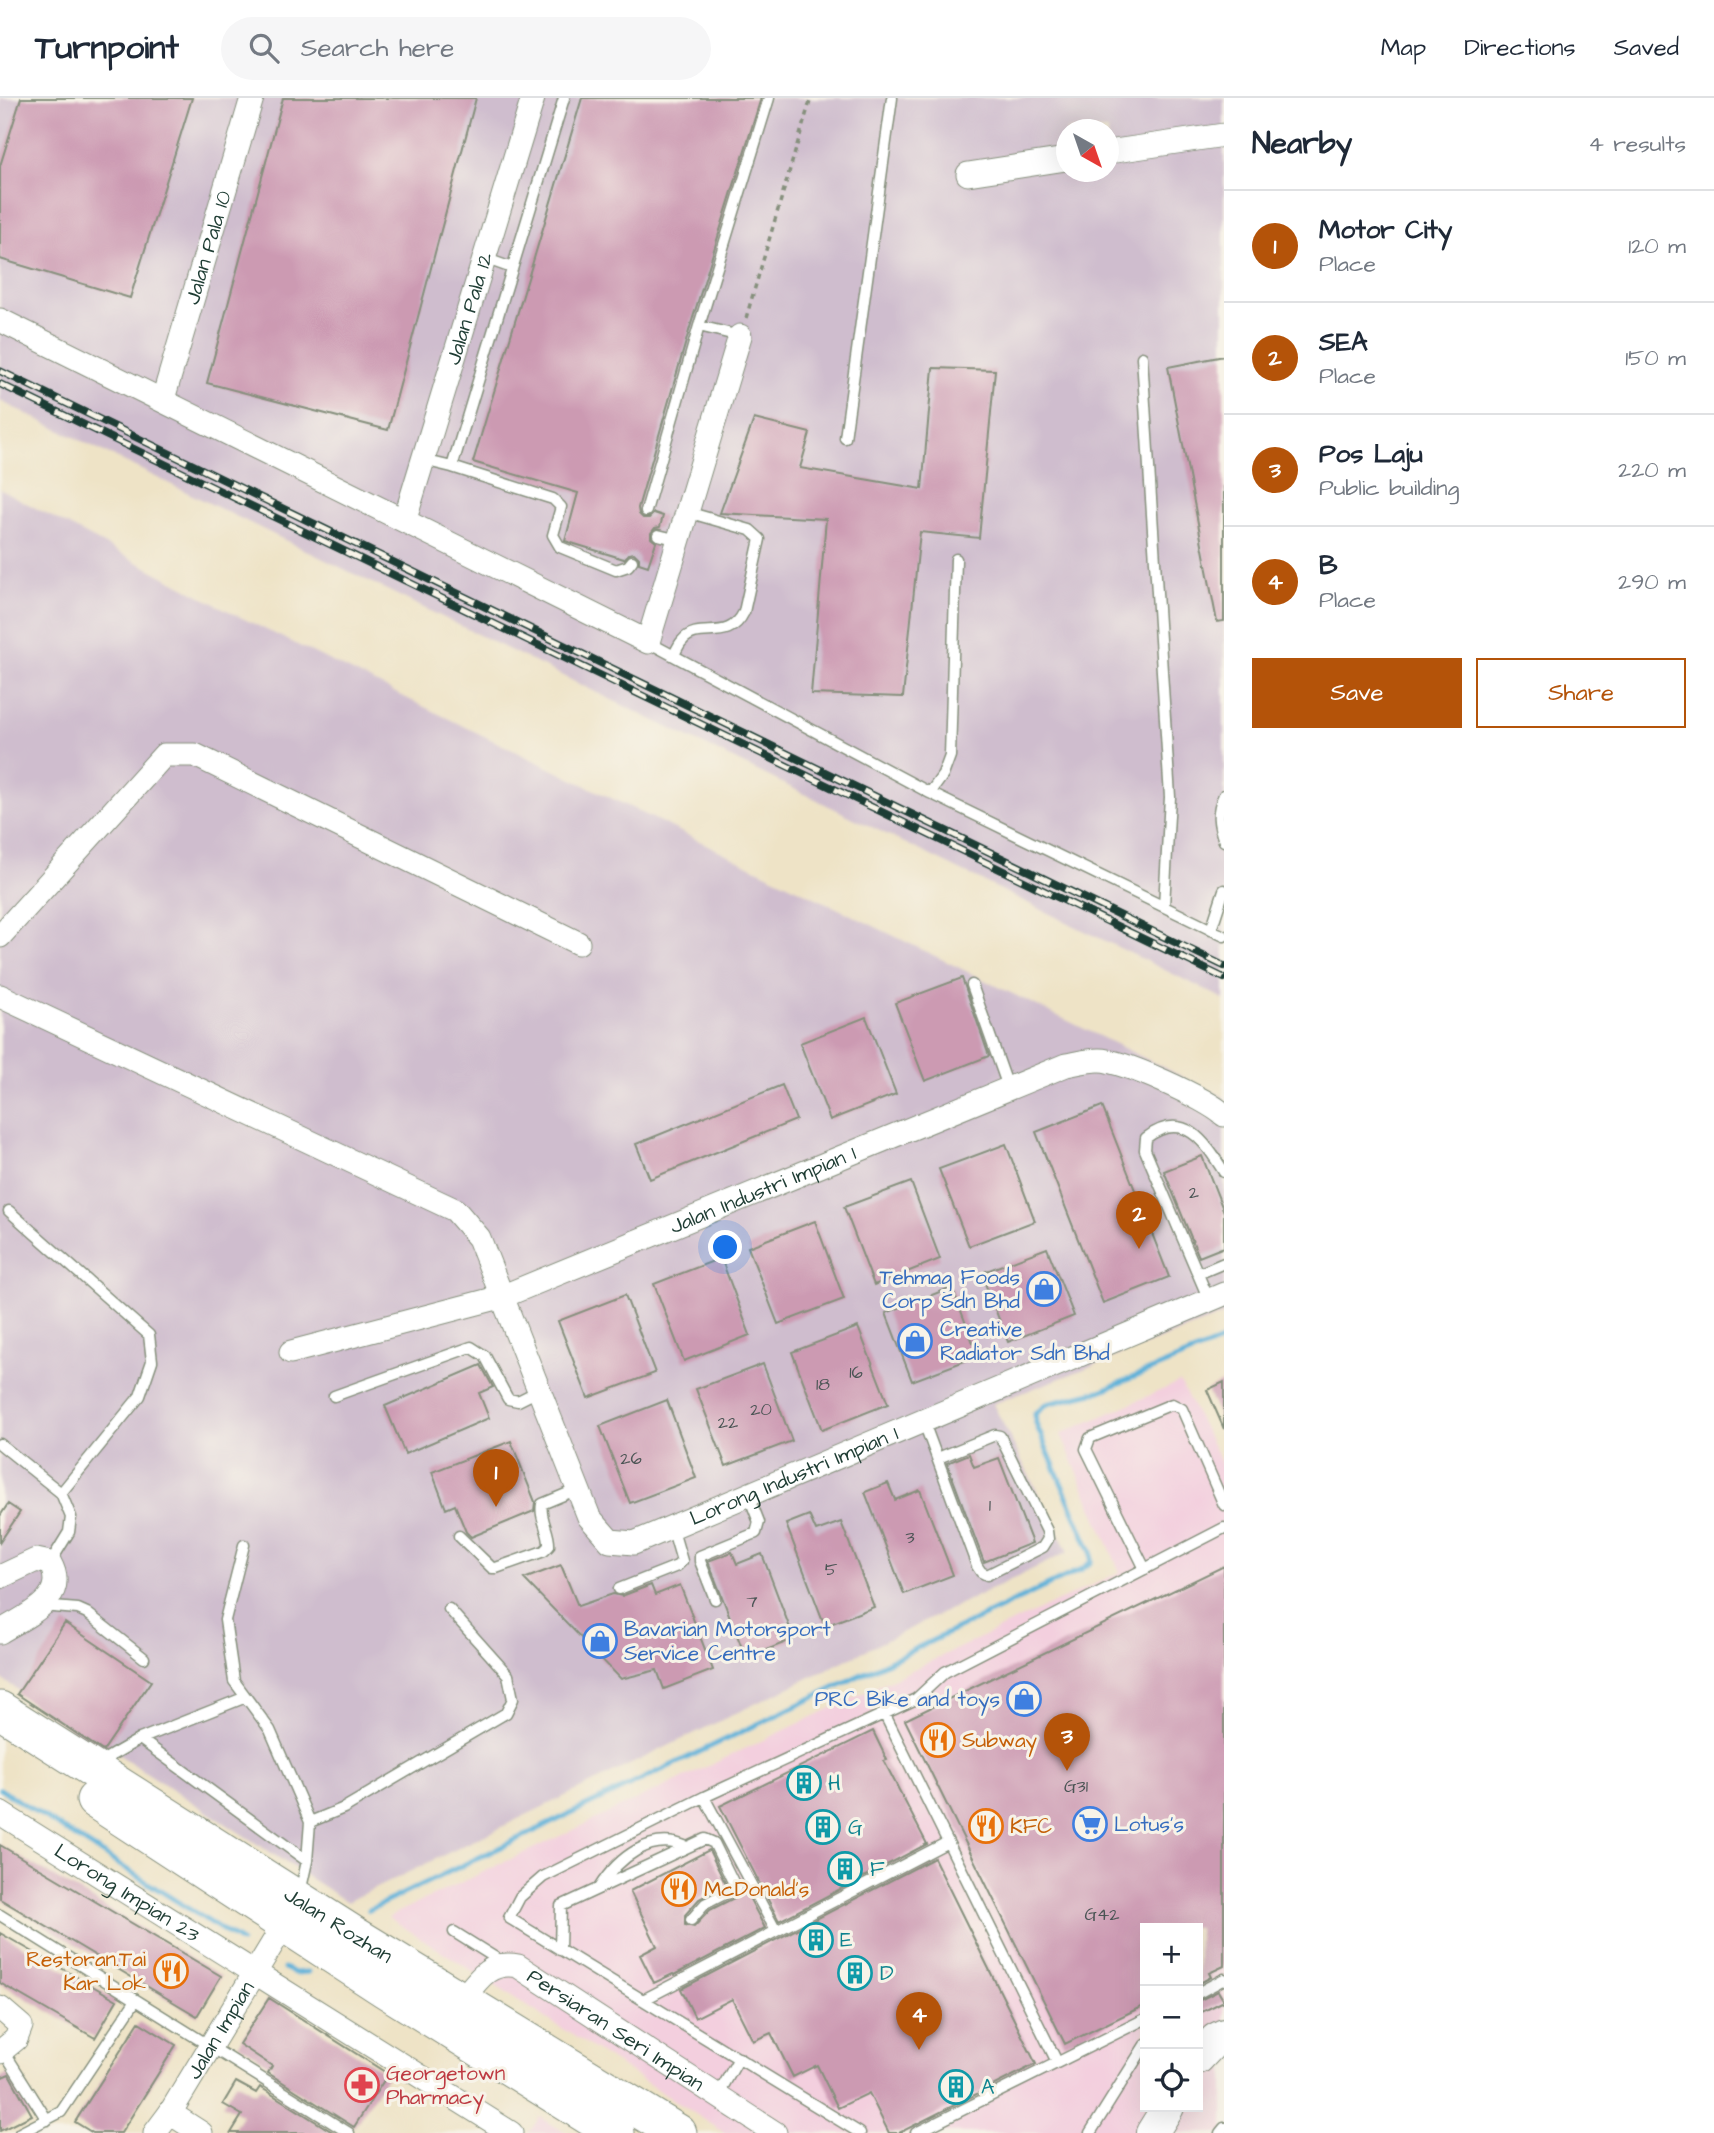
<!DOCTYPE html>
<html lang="en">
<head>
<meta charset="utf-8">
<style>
	body { margin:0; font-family:"Architects Daughter",sans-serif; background:#f6f6f7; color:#1f2937 }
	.controls { position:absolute; right:21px; bottom:21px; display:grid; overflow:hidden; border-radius:0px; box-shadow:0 7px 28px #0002 }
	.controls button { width:63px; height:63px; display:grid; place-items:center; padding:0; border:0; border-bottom:2px solid #e0e1e3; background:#fff; color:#1f2937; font:35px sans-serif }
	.compass { position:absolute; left:1056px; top:21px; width:63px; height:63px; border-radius:50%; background:#fff; box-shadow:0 7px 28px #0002; rotate:140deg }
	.you { position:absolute; left:726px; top:1150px; width:24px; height:24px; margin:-18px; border:5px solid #fff; border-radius:50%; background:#1a73e8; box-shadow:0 0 0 10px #1a73e833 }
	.badge { display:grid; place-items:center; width:46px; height:46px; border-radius:50%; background:#b45309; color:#fff; font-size:23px; font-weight:700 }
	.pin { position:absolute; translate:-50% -58px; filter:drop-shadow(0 2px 4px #0008) }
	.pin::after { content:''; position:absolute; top:37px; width:24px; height:21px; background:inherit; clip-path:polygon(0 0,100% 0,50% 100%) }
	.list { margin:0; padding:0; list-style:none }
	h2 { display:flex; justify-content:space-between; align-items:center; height:91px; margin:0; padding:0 28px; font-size:30px }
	h2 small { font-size:23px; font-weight:400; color:#747a83 }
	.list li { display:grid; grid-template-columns:46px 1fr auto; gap:21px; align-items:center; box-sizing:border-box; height:112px; padding:0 28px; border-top:2px solid #e0e1e3 }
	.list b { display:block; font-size:26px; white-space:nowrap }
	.list p { margin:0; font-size:23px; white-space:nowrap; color:#747a83 }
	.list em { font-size:23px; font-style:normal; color:#747a83 }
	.actions { display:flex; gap:14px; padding:21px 28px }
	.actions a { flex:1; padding:16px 0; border:2px solid #b45309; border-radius:0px; text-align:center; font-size:24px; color:#b45309 }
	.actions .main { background:#b45309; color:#fff }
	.icon { flex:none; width:38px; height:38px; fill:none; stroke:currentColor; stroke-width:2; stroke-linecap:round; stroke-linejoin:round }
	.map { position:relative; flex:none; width:1224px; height:2035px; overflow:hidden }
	header { display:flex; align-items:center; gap:42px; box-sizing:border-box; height:98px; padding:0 35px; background:#fff; border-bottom:2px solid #e0e1e3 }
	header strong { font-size:33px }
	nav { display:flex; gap:38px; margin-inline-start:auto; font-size:24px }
	.search { width:490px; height:63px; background:#f6f6f7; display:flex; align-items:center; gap:18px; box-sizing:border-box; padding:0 24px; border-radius:38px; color:#747a83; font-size:26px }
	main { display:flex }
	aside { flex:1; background:#fff }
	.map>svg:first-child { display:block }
	.built { fill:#f3cfde; fill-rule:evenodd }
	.industrial { fill:#cfbdce; fill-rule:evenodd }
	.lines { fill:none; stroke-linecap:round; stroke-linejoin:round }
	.stream { stroke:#5db1d9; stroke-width:5 }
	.building { fill:#cc9ab2 }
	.lane-casing { stroke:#86907d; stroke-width:13 }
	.street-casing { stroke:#86907d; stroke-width:25 }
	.secondary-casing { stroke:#86907d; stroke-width:34 }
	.primary-casing { stroke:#86907d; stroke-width:39 }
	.path { stroke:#86907d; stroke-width:3.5; stroke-dasharray:5 5; stroke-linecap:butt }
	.lane { stroke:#fff; stroke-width:10 }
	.street { stroke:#fff; stroke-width:23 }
	.secondary { stroke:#fff; stroke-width:32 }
	.primary { stroke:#fff; stroke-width:37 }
	.rail-casing { stroke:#1f3d34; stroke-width:8 }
	.rail { stroke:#f7f3e8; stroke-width:5; stroke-dasharray:16; stroke-linecap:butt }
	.labels { text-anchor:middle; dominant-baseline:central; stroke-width:6; stroke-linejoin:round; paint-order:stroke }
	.number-label { font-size:18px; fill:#4a5454 }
	.street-label { font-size:21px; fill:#1f3d34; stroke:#f7f3e8 }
	.shop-label { font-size:21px; fill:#366cbe; stroke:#f7f3e8; text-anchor:start }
	.food-label { font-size:21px; fill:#c56008; stroke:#f7f3e8; text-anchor:start }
	.culture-label { font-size:21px; fill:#0d838f; stroke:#f7f3e8; text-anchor:start }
	.health-label { font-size:21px; fill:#be3a42; stroke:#f7f3e8; text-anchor:start }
</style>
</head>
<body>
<header>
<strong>Turnpoint</strong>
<div class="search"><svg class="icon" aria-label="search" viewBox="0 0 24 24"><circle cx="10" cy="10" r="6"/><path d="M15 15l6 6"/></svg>Search here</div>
<nav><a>Map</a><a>Directions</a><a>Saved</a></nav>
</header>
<main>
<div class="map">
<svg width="1224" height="2035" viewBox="0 0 1224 2035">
	<rect width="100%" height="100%" fill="#f7f3e8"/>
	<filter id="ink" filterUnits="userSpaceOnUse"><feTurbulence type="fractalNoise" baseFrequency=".0143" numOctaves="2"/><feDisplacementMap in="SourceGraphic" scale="14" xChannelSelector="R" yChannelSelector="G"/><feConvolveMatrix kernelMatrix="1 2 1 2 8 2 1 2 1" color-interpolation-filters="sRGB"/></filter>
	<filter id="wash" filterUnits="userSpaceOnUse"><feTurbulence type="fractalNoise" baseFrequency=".00686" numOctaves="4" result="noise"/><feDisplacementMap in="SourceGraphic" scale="28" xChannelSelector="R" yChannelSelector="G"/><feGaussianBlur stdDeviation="1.57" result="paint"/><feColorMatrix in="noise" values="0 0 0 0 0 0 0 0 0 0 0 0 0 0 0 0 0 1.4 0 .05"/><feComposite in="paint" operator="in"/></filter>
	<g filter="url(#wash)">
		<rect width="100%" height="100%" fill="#eee3c6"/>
		<path class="built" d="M 1180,1284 L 1224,1370 L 1224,2035 L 725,2035 L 388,1819 L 1120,1474 L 1061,1336 ZM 1145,1830 L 1198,1830 L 1198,2009 L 1145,2009 Z
			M 540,2019 L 566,2035 L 529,2035 Z"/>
		<path class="industrial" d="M 0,0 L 1224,0 L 1224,901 L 0,303 ZM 1066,32 L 1108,32 L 1108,74 L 1066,74 Z
			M 0,391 L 236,517 L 1224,999 L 1224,1217 L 993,1306 L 1068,1454 L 347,1804 L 0,1580 Z"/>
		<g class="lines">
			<path class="stream" d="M 0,1691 L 241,1844
				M 369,1812 L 1082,1471 L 1091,1464 L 1091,1454 L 1036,1326 L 1035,1316 L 1047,1306 L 1100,1293 L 1224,1242
				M 284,1870 L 295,1875 L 308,1874"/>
		</g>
		<g id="blocks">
			<path class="building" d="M 21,0 L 192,0 L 130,200 L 0,161 L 0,68 Z
				M 283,0 L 476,0 L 388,332 L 207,285 Z
				M 582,0 L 761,0 L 691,226 L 638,410 L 639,416 L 643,420 L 649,420 L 654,415 L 663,418 L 660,429 L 655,430 L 651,435 L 651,440 L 656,444 L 648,468 L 639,465 L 639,460 L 634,455 L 629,456 L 624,461 L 565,443 L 578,395 L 473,364 Z
				M 1224,258 L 1224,523 L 1217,524 L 1168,269 Z
				M 933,270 L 995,272 L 979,440 L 920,434 L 903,599 L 811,596 L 826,421 L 720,415 L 754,321 L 810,335 L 800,370 L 922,391 Z
				M 962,880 L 989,958 L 925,983 L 895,905 Z
				M 866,919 L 896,996 L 830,1022 L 800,945 Z
				M 782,987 L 796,1022 L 650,1081 L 636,1046 Z
				M 1102,1008 L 1169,1179 L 1103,1205 L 1036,1034 Z
				M 1006,1046 L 1035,1123 L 969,1148 L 939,1071 Z
				M 1202,1058 L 1224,1114 L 1224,1149 L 1199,1159 L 1164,1073 Z
				M 911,1084 L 940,1161 L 874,1187 L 844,1109 Z
				M 815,1123 L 844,1201 L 778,1226 L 748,1149 Z
				M 1047,1150 L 1074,1218 L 1008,1244 L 981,1175 Z
				M 721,1160 L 750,1237 L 684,1263 L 654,1186 Z
				M 952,1189 L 978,1258 L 912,1283 L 886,1215 Z
				M 625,1197 L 655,1275 L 588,1300 L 558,1223 Z
				M 858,1229 L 888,1306 L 822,1332 L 792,1254 Z
				M 763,1266 L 792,1343 L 726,1368 L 696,1291 Z
				M 481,1267 L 493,1289 L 479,1295 L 489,1320 L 405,1356 L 385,1308 Z
				M 1224,1284 L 1224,1331 L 1207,1292 Z
				M 667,1302 L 696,1380 L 630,1405 L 600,1328 Z
				M 511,1343 L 535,1404 L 534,1413 L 471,1439 L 466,1434 L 455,1407 L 446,1411 L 432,1374 Z
				M 969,1356 L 974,1369 L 999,1360 L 1032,1445 L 984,1464 L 947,1365 Z
				M 888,1385 L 895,1402 L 920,1392 L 953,1477 L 904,1496 L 865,1394 Z
				M 8,1406 L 20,1414 L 0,1444 L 0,1418 Z
				M 809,1417 L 816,1433 L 841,1424 L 874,1509 L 825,1528 L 786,1426 Z
				M 732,1454 L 737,1466 L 762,1456 L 794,1541 L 746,1560 L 708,1463 Z
				M 561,1467 L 578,1508 L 613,1496 L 622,1498 L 651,1487 L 655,1497 L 680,1487 L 713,1572 L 664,1591 L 657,1572 L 621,1581 L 524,1481 Z
				M 1224,1468 L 1224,1868 L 1209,1875 L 1211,1879 L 1198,1886 L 1198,1830 L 1145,1830 L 1145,1907 L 1065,1946 L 905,1622 Z
				M 65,1525 L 151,1583 L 103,1653 L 17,1596 Z
				M 873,1633 L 887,1662 L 884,1663 L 927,1746 L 779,1823 L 720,1708 Z
				M 0,1747 L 221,1878 L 197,1918 L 0,1801 Z
				M 709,1752 L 726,1787 L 699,1801 L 685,1817 L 685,1827 L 694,1829 L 710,1812 L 740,1797 L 744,1790 L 765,1830 L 674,1877 L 673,1876 L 654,1885 L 640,1857 L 657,1848 L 630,1793 Z
				M 934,1760 L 1036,1966 L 899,2035 L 889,2035 L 869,1995 L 838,2010 L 817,1967 L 793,1979 L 771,1935 L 753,1943 L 732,1901 L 695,1920 L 681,1891 Z
				M 0,1835 L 117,1902 L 95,1940 L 0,1885 Z
				M 1218,1893 L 1224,1903 L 1198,1916 L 1198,1903 Z
				M 269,1900 L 388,1976 L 354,2029 L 268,1975 L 272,1968 L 239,1946 Z
				M 139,1924 L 176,1947 L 121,2035 L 93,2035 L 75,2024 Z
				M 9,1976 L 32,2017 L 0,2033 L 0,1980 Z
				M 236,1984 L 256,1995 L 260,1989 L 334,2035 L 231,2035 L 242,2017 L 223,2006 Z"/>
		</g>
	</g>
	<g filter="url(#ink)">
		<use href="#blocks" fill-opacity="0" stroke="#86907d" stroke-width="2"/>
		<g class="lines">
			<g class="lane-casing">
				<path id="lane" d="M 564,0 L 452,369 L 553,401 L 561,409 L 553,437 L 560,449 L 616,472 L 628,468 L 632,463
					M 484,160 L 512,170
					M 740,238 L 699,228 L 769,0
					M 1142,259 L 1170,699 L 1164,808
					M 845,340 L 892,0
					M 423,362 L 452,369
					M 646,413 L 699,228
					M 658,437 L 679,442
					M 648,544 L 930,695 L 1224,838
					M 674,557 C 676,553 679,546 682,543 C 699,522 728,547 744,514 L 760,441 L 750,432 L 687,414
					M 930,695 L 943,677 L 950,658 L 956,461
					M 1224,697 C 1216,714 1218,726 1224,743
					M 1211,832 L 1224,792
					M 972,887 L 1008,989
					M 9,1113 L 149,1237 L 152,1263 L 140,1298 L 61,1395
					M 1198,1176 L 1224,1165
					M 1209,1202 L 1145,1052 L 1146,1040 C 1184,1011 1205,1044 1224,1074
					M 334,1298 L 471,1249 L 485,1258 L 508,1301 L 518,1303 L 538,1293
					M 923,1322 L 977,1468 L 981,1474 L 987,1477 L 1043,1449 L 1048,1441 L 1047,1433 L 1000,1338 L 995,1337 L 938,1360
					M 0,1346 L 61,1395 L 71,1419 L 69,1434 L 50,1465
					M 459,1438 L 492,1470 L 496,1470 L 544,1453 L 549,1448 C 550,1434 539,1420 542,1406 L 578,1391
					M 244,1447 L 225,1522 L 234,1583 L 270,1632 L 310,1724 L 307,1763 L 300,1795
					M 1145,1471 L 1086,1351 L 1090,1340 L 1172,1306 L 1182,1311 L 1224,1407
					M 619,1491 L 677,1468 L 682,1463 L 672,1429
					M 715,1501 L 700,1463 L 700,1458 L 756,1435 L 759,1424 L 748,1396
					M 41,1508 L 78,1511 L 87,1515 L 144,1560
					M 884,1615 L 1057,1964
					M 140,1641 L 307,1763
					M 98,1665 L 140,1641 L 246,1599
					M 704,1699 L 776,1833
					M 310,1724 L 344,1710 L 506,1615 L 513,1601 L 508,1577 L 449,1511
					M 599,1790 C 618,1760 651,1733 687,1749
					M 0,1817 L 349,2035
					M 454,1834 L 502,1864
					M 560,1852 L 561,1808 L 705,1741 L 714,1745 L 736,1790 L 705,1806 L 691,1822
					M 1198,1895 L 1224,1881
					M 643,1902 L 948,1744
					M 3,1952 L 47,2022
					M 717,1999 L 739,1960
					M 20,2035 L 61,2014 L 136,1902
					M 860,2035 L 509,1820 L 520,1799 L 543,1779 L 704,1699 L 916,1601 L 945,1574 L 1224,1430
					M 916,2035 L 1145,1921
					M 1090,2035 L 1145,1947
					M 1220,2035 L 1224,2030"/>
			</g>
			<g class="street-casing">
				<g id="street">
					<path d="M 1108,54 L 1224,37"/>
					<path d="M 968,76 L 1066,61"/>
					<path d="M 0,222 L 648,544 L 740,238"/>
					<path id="s1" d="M 163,301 L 252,0"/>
					<path id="s2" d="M 405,421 L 533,0"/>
					<path d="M 0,838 L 164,657 L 195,657 L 578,845"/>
					<path id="s3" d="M 0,898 L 455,1112 L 479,1140 L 589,1419 L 610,1443 L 634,1445 L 1224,1196"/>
					<path id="s4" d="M 291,1254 L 501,1199 L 1066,967 C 1077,965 1089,962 1099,962 C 1123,962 1207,1001 1224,1017"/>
					<path d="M 0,1479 L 36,1462 L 50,1465 C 70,1501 25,1518 0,1534"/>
					<path id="s5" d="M 0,1715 L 511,2035"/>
					<path id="s6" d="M 462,1902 C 478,1881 490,1862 518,1868 L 775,2035"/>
					<path d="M 0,1910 L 21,1928 L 16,1941 L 0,1954"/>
					<path d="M 170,2015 L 201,2035"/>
					<path id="s7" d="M 155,2035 L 170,2015 L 285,1825"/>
				</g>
			</g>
			<g class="secondary-casing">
				<path id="secondary" d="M 1198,1960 L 1216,1941 L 1224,1937
					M 1152,2035 L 1168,2009"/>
			</g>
			<g class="primary-casing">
				<g id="primary">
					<path id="s8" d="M 0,1612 L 354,1837 L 678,2035"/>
					<path d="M 95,1702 L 385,1891 L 616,2035"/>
				</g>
			</g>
			<path class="path" d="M 746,220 L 811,0"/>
			<use href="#lane" class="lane"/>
			<use href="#street" class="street"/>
			<use href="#secondary" class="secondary"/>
			<use href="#primary" class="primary"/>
			<g class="rail-casing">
				<path id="rail" d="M 0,273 L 1224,868
					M 0,286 L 1224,880"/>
			</g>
			<use href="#rail" class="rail"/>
		</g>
	</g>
	<defs>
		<g id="shop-ring" transform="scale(1.75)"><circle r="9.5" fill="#f7f3e8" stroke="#3f7fe0" stroke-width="1.5"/><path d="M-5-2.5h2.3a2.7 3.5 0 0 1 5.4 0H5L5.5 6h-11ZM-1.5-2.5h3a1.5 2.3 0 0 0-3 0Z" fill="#3f7fe0"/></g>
		<g id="restaurant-ring" transform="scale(1.75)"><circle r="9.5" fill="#f7f3e8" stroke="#e8710a" stroke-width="1.5"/><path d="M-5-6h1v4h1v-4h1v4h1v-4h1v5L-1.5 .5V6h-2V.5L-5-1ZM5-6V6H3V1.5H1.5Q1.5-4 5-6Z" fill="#e8710a"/></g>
		<g id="building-ring" transform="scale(1.75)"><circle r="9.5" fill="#f7f3e8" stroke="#0f9aa8" stroke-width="1.5"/><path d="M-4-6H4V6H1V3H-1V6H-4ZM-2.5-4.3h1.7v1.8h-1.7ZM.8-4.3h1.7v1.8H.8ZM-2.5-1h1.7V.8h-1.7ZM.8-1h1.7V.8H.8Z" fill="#0f9aa8"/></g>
		<g id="supermarket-ring" transform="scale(1.75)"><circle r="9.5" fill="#f7f3e8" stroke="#3f7fe0" stroke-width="1.5"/><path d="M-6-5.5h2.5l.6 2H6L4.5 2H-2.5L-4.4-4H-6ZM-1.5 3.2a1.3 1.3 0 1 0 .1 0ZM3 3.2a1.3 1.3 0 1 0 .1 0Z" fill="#3f7fe0"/></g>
		<g id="pharmacy-ring" transform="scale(1.75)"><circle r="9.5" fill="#f7f3e8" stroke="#e0444e" stroke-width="1.5"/><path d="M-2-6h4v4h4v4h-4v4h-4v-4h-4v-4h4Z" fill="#e0444e"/></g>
	</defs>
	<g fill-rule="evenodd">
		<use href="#shop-ring" x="1044" y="1191"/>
		<use href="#shop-ring" x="915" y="1243"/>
		<use href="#shop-ring" x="600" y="1543"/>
		<use href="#shop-ring" x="1024" y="1601"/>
		<use href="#restaurant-ring" x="938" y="1642"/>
		<use href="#building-ring" x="804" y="1685"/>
		<use href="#supermarket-ring" x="1090" y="1726"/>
		<use href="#restaurant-ring" x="986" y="1728"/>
		<use href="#building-ring" x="823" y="1729"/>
		<use href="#building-ring" x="845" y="1771"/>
		<use href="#restaurant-ring" x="679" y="1791"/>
		<use href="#building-ring" x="816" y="1842"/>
		<use href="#restaurant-ring" x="171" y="1873"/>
		<use href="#building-ring" x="855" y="1875"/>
		<use href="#pharmacy-ring" x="362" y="1987"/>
		<use href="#building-ring" x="956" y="1989"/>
	</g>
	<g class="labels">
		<g class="number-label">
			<text x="1194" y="1094">2</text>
			<text x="856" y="1274">16</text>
			<text x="823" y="1286">18</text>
			<text x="761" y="1311">20</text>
			<text x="728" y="1324">22</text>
			<text x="631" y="1360">26</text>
			<text x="990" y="1407">1</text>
			<text x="910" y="1439">3</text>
			<text x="831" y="1471">5</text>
			<text x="752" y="1503">7</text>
			<text x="1076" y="1688">G31</text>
			<text x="1102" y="1816">G42</text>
		</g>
		<g class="street-label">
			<text stroke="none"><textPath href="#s1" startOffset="158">Jalan Pala 10</textPath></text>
			<text stroke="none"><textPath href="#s2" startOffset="220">Jalan Pala 12</textPath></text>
			<text stroke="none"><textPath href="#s4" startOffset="500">Jalan Industri Impian 1</textPath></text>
			<text stroke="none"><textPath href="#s3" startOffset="1069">Lorong Industri Impian 1</textPath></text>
			<text stroke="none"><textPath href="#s5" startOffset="150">Lorong Impian 23</textPath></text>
			<text stroke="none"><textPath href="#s8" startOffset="401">Jalan Rozhan</textPath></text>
			<text stroke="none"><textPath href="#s7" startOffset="122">Jalan Impian</textPath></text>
			<text stroke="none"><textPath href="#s6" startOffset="187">Persiaran Seri Impian</textPath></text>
		</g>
		<g class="shop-label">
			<text x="1020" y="1179" text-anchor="end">Tehmag Foods<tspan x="1020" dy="24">Corp Sdn Bhd</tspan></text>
			<text x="940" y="1231">Creative<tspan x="940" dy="24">Radiator Sdn Bhd</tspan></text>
			<text x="624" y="1531">Bavarian Motorsport<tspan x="624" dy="24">Service Centre</tspan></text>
			<text x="1000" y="1601" text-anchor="end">PRC Bike and toys</text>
			<text x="1114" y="1726">Lotus's</text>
		</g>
		<g class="food-label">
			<text x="962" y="1642">Subway</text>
			<text x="1010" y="1728">KFC</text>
			<text x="704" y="1791">McDonald's</text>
			<text x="146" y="1861" text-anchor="end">Restoran.Tai<tspan x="146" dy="24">Kar Lok</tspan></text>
		</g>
		<g class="culture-label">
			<text x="828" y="1685">H</text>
			<text x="848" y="1729">G</text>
			<text x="870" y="1771">F</text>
			<text x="840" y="1842">E</text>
			<text x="880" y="1875">D</text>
			<text x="981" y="1989">A</text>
		</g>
		<g class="health-label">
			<text x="386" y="1975">Georgetown<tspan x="386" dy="24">Pharmacy</tspan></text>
		</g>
	</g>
</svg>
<div class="controls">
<button>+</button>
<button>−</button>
<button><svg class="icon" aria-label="locate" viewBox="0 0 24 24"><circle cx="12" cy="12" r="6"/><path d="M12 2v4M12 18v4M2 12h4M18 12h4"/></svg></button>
</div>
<svg class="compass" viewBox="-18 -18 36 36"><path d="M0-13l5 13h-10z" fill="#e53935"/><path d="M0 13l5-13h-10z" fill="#747a83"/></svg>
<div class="you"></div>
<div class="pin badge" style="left:496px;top:1409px">1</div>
<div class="pin badge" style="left:1139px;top:1151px">2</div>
<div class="pin badge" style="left:1067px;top:1673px">3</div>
<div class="pin badge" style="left:919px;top:1952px">4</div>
</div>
<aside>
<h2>Nearby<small>4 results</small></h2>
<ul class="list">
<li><span class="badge">1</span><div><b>Motor City</b><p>Place</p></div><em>120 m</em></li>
<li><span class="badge">2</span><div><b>SEA</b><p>Place</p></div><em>150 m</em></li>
<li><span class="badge">3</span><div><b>Pos Laju</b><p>Public building</p></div><em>220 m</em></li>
<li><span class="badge">4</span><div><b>B</b><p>Place</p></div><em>290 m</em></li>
</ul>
<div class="actions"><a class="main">Save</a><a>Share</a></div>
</aside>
</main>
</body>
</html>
